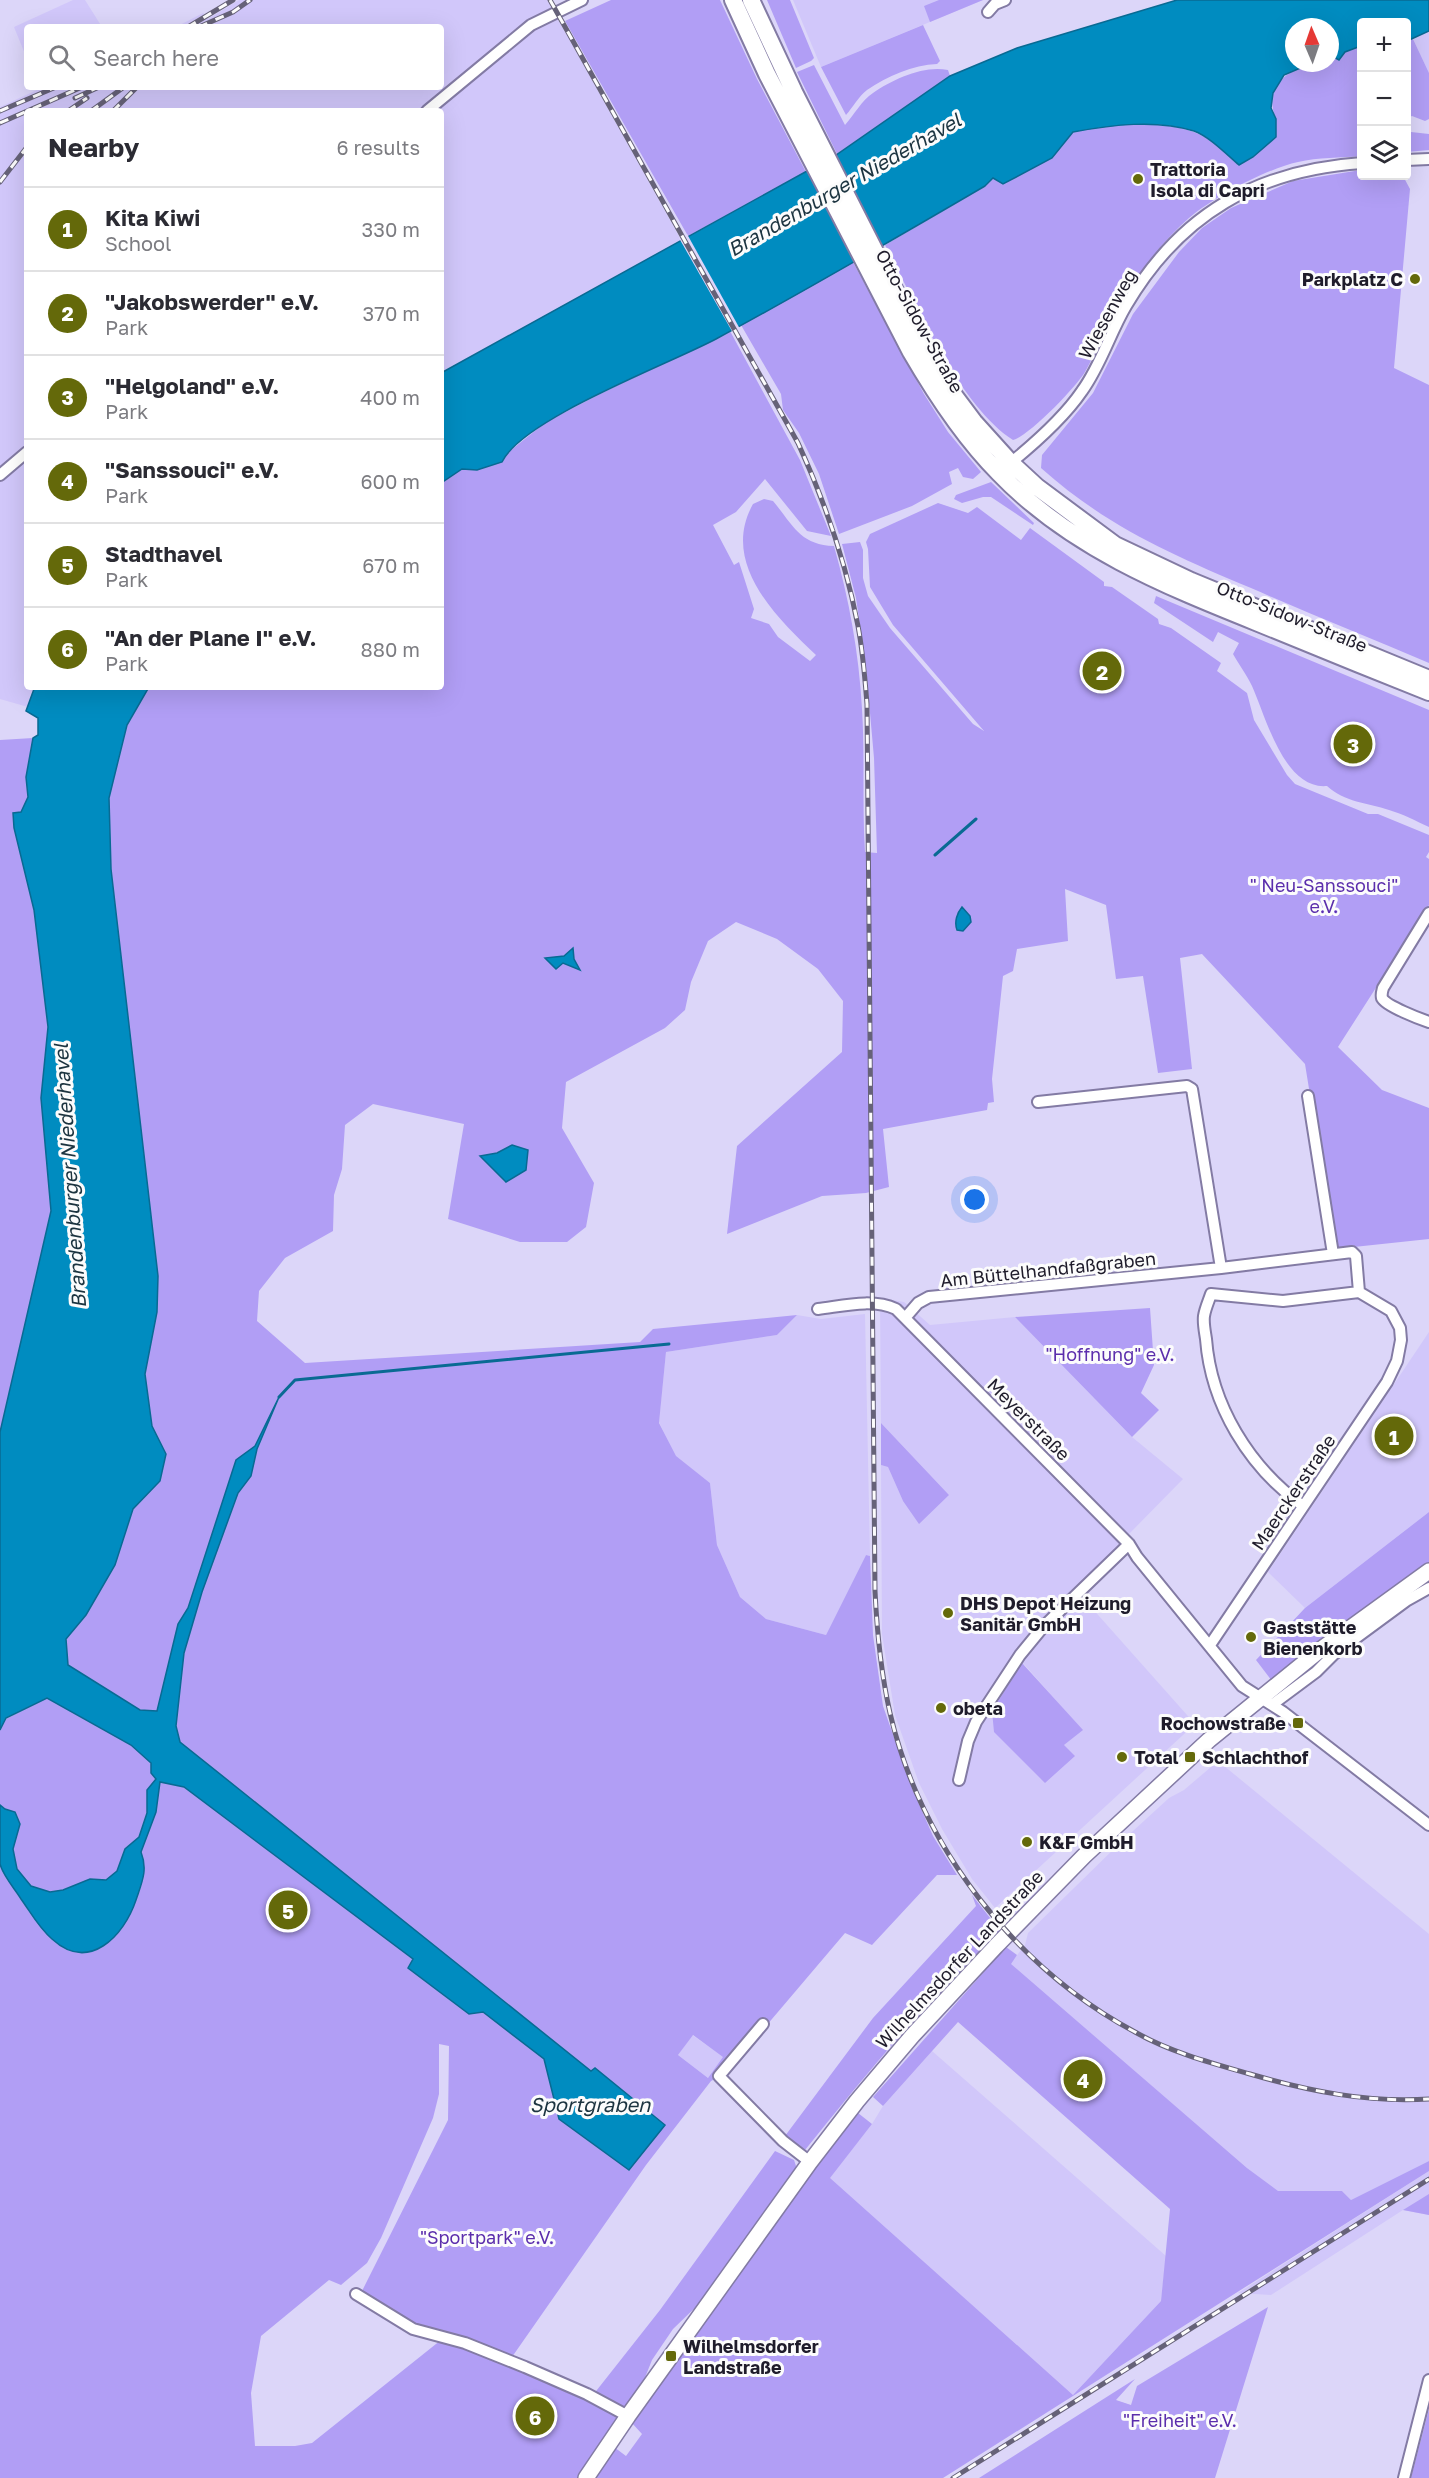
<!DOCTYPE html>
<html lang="en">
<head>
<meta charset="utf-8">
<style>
	body { margin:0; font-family:"Golos Text",sans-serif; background:#f7f7f7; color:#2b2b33 }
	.controls { position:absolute; right:18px; top:18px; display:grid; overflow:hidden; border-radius:6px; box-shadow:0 6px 24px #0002 }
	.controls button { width:54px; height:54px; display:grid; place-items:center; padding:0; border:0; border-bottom:2px solid #e1e1e2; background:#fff; color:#2b2b33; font:30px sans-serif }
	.compass { position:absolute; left:1285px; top:18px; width:54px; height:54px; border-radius:50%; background:#fff; box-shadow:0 6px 24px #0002; rotate:358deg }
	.you { position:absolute; left:975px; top:1200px; width:21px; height:21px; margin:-15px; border:4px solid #fff; border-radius:50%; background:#1a73e8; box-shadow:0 0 0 9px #1a73e833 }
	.badge { display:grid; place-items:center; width:39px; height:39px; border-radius:50%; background:#64690a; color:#fff; font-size:20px; font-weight:700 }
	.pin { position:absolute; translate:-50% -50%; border:3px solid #fff; box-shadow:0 2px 6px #0006 }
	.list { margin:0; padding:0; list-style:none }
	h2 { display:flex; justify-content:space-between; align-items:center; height:78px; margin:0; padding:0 24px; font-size:26px }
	h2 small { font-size:20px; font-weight:400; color:#7c7c81 }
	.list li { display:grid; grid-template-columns:39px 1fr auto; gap:18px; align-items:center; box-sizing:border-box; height:84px; padding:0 24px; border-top:2px solid #e1e1e2 }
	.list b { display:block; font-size:22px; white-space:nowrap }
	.list p { margin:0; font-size:20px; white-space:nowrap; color:#7c7c81 }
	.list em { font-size:20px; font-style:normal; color:#7c7c81 }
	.icon { flex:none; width:33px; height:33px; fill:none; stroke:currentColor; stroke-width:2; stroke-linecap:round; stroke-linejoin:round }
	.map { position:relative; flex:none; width:1429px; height:2478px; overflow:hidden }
	.search { position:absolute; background:#fff; box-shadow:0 6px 24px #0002; left:24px; top:24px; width:420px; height:66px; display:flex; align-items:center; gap:15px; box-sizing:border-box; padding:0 21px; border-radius:6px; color:#7c7c81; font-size:22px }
	.panel { position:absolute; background:#fff; box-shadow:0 6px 24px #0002; left:24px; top:108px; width:420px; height:582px; border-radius:6px }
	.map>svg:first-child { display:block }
	.built { fill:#d1c7fa; fill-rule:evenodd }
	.green { fill:#b19ef5; fill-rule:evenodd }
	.water { fill:#008cc0; stroke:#096a93; stroke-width:1.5 }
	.pier { fill:#dcd6f9 }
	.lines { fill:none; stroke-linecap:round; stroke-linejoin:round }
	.stream { stroke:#096a93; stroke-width:3 }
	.street-casing { stroke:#837ba4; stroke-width:14 }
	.secondary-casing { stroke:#837ba4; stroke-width:18 }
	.primary-casing { stroke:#837ba4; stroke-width:20 }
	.street { stroke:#fff; stroke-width:10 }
	.secondary { stroke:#fff; stroke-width:15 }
	.primary { stroke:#fff; stroke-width:16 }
	.rail-casing { stroke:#666278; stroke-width:5 }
	.rail { stroke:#fcfcfc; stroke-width:3; stroke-dasharray:9; stroke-linecap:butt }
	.poi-dot { fill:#64690a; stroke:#fcfcfc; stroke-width:2 }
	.labels { text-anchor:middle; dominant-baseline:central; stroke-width:6; stroke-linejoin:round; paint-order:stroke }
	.poi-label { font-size:18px; font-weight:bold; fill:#1f1c2b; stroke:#fcfcfc; text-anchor:start }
	.street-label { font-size:18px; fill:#1f1c2b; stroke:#fcfcfc }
	.park-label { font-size:18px; fill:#5b2eac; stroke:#fcfcfc }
	.water-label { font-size:20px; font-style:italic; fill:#1c3440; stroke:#fcfcfc }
</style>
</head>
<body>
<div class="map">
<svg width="1429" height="2478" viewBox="0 0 1429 2478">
	<rect width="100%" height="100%" fill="#dcd6f9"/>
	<path class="built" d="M 73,0 L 85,0 L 102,27 L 27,27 L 27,59 L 14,27 Z
		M 239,0 L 547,0 L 681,240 L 441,373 L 441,111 L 27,111 L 27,687 L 37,687 L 34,689 L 28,707 L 0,699 L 0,107 L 39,89 L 38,87 L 441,87 L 441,27 L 176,27 L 203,13 L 208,19 Z
		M 793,0 L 983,0 L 821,67 Z
		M 1429,31 L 1429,73 L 1413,39 Z
		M 880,1298 L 904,1302 L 930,1325 L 1015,1317 L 1132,1437 L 1183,1479 L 1075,1589 L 1195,1724 L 995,1908 L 972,1879 L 942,1829 L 919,1783 L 895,1715 L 882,1634 L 881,1465 L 888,1467 L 903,1501 L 949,1495 L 881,1423 ZM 1023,1663 L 1082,1730 L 1064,1745 Z
		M 865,1314 L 870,1556 L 866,1555 L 826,1635 L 766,1619 L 740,1597 L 717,1545 L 710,1483 L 675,1456 L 659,1422 L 666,1352 L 777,1335 L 797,1315 L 821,1319 Z
		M 1429,1332 L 1429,1512 L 1305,1608 L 1268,1572 Z
		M 1218,1761 L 1429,1934 L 1429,2161 L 1351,2200 L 1342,2191 L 1278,2192 L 1247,2168 L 1010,1964 L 1025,1945 L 1028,1933 L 1121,1842 L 1169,1798 L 1184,1790 Z
		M 692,2035 L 724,2057 L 708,2078 L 678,2055 Z
		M 932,2051 L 1166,2256 L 1161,2301 L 1073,2395 L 829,2178 L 872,2124 L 883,2106 Z
		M 1429,2171 L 1429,2215 L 1403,2210 L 1271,2295 L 1238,2293 Z"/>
	<path class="green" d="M 611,0 L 720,0 L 757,79 L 806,172 L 688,236 L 565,21 Z
		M 767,0 L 790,0 L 814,58 L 811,61 L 796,68 Z
		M 939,0 L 983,0 L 930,22 L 924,6 Z
		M 923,25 L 940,61 L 937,64 C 913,65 887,76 867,90 C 859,96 853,107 846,115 L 821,67 Z
		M 1413,39 L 1429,73 L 1429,119 L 1425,121 L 1412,116 L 1407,118 L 1407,41 Z
		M 1361,46 L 1361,156 C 1341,158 1318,157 1298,162 C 1266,169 1214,197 1189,218 C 1162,241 1140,273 1120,302 C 1105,323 1098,350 1085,372 C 1076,387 1029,436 1013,440 C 958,404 916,303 885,245 L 985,186 L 994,178 L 1052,158 L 1073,132 C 1111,125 1156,119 1194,132 C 1210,137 1226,154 1239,165 L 1276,119 C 1260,81 1297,63 1330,63 L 1330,55 Z
		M 814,65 L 845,125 C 854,115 862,100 873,93 C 893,79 924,65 948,70 L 950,76 L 837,154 L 797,72 Z
		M 1411,132 L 1429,134 L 1429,150 L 1407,152 L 1407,133 Z
		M 1361,170 L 1362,176 L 1403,176 L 1410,189 L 1394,368 L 1429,385 L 1429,663 C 1370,638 1310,614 1251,588 C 1172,555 1106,526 1041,468 L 1042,455 L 1093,393 L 1133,314 L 1179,252 L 1202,228 L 1231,208 L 1293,181 Z
		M 853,262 L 924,394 L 948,432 L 981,472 L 973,479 L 963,477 L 958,468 L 949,472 L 952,484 L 912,506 L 839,534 L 819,474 L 799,433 L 783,410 L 781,394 L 741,325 Z
		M 730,331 L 800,460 L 831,536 L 807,531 L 765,479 L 736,512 L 713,525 L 734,565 L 739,562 L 754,609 L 751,618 L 769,624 L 778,637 L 810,661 L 816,655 C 776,617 720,563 753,504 L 764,499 L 773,501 C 793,525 800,545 834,546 C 849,599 859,653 862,709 C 865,756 862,804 865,852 L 877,853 L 874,758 L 866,668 L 856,598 L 842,544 L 860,542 L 863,550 L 863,578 L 868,596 L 890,628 L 973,724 L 984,731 L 893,625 L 870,587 L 868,549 L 866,542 L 870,534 L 938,503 L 968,513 L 977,507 L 1021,540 L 1030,528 L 1104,582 L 1104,586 L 1112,587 L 1158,619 L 1159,624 L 1171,628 L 1221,663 L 1217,671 L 1247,693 L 1254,720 L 1287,775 L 1295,784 L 1368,814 L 1378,814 L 1429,835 L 1429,852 L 1426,857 L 1429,859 L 1429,905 L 1338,1047 L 1382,1090 L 1429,1108 L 1429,1239 L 1335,1249 L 1305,1064 L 1202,954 L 1180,958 L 1192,1069 L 1158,1073 L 1143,976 L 1116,979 L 1106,905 L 1065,889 L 1068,941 L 1017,949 L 1013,971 L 1003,976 L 992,1079 L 994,1102 L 988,1103 L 987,1110 L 883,1129 L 889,1187 L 866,1193 L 822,1196 L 727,1234 L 737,1146 L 842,1052 L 843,1001 L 818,969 L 777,939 L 736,922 L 708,941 L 691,982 L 685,1010 L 665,1028 L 566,1082 L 562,1128 L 594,1183 L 586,1227 L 567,1242 L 520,1242 L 448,1219 L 464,1124 L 373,1104 L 345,1125 L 342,1169 L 334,1195 L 333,1231 L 285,1258 L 259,1291 L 257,1321 L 305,1363 L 640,1342 L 653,1329 L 797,1315 L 777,1335 L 666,1352 L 659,1423 L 676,1456 L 710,1483 L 717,1545 L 740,1597 L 766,1619 L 826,1635 L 866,1555 L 870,1556 L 873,1635 L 883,1706 L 911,1786 L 933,1836 L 957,1875 L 937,1875 L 872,1945 L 845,1933 L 726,2073 L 711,2081 L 646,2165 L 512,2357 L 400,2318 L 361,2293 L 448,2120 L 449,2046 L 439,2044 L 439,2094 L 433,2118 L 381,2238 L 367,2263 L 341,2285 L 329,2280 L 261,2336 L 251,2393 L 255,2446 L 295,2446 L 312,2443 L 441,2340 L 461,2345 L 593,2395 L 660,2310 L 775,2151 L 794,2160 L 797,2169 L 703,2300 L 673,2329 L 652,2360 L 642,2385 L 578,2478 L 0,2478 L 0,1730 L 6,1719 L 45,1699 L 66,1639 L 86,1615 L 115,1565 L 133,1509 L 160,1481 L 166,1455 L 152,1426 L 145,1374 L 157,1312 L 158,1276 L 111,869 L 109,798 L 127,725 L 149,687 L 441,687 L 441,483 L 462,469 L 477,470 L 506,454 L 546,422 L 598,395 ZM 497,1153 L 505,1182 L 481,1156 ZM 413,1959 L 591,2071 L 629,2170 L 559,2119 L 544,2059 L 483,2012 L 469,2013 L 408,1968 ZM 693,2035 L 723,2057 L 708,2078 L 678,2055 Z
		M 991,482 L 1034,523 L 1033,525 L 991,497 L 983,497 L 962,503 L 954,499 L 956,495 Z
		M 1156,596 L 1429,710 L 1429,827 C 1416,821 1403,814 1389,810 C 1368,803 1344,802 1327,786 C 1284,790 1266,717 1252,686 C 1247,675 1239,665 1233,654 L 1239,643 L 1218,632 L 1213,642 L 1154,603 Z
		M 33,738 L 26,777 L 28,797 L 21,812 L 13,813 L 34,910 L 48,1027 L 41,1098 L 51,1211 L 0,1432 L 0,740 Z
		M 1150,1308 L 1154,1365 L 1141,1393 L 1159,1410 L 1132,1437 L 1015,1317 Z
		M 881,1423 L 949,1495 L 919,1524 L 903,1501 L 888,1467 L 881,1465 Z
		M 1429,1512 L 1429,1563 L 1339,1628 L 1272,1681 L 1256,1660 L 1305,1608 Z
		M 1022,1663 L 1083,1730 L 1064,1745 L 1075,1756 L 1045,1783 L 994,1732 L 992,1711 Z
		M 972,1895 L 1002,1933 C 929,1997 866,2074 805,2150 L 785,2136 L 873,2018 L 976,1906 Z
		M 1006,1947 L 1017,1955 L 1011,1964 L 1247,2168 L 1278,2191 L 1342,2191 L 1351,2200 L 1429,2161 L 1429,2171 L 943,2478 L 593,2478 L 614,2447 L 626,2456 L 642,2434 L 631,2422 L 815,2167 L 858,2113 L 872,2124 L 830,2178 L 1073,2395 L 1161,2301 L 1170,2209 L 958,2022 L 883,2106 L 873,2097 Z
		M 1429,2194 L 1429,2215 L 1403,2210 Z
		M 1268,2307 L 1215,2478 L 979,2478 L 1135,2379 L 1116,2400 L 1131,2405 L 1137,2386 Z
		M 1429,2409 L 1429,2478 L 1411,2478 Z"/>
	<path class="water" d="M 1177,0 L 1429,0 L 1429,31 L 1407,41 L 1406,22 L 1362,22 L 1361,46 L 1345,52 L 1339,60 L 1330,55 L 1330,27 L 1294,27 L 1294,63 L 1312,63 L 1284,75 L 1273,93 L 1271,108 L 1276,119 L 1276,137 L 1253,157 L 1239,165 C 1226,154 1210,137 1194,131 C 1156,119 1111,125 1073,132 L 1052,158 L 1003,184 L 993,178 L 985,186 C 896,238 807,290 716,339 C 669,364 522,419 502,462 L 477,470 L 462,469 L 441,483 L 441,373 L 836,155 L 950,76 L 1017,48 Z
		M 37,687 L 149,687 L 127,725 L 109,798 L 111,869 L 158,1276 L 157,1312 L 145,1374 L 152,1426 L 166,1454 L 160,1481 L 133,1509 L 115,1565 L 86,1615 L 66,1639 L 68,1665 L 140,1710 L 157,1711 L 178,1624 L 188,1608 L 236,1460 L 255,1446 L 279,1397 L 257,1449 L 251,1476 L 238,1493 L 202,1592 L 184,1653 L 176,1726 L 180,1742 L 591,2071 L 595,2068 L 665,2125 L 629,2170 L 559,2119 L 544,2059 L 483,2012 L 469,2014 L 408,1968 L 413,1959 L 184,1787 L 160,1782 L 156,1812 L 141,1852 C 148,1870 142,1882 136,1900 C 124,1936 89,1973 52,1939 C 39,1928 31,1913 21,1899 C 15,1889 3,1876 0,1864 C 0,1851 0,1819 0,1805 L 5,1809 L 15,1812 L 20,1824 L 13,1849 L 17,1869 L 31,1886 L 50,1892 L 63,1890 L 90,1879 L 106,1880 L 117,1871 L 125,1849 L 139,1837 L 147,1813 L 147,1790 L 156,1779 L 151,1773 L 151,1763 L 131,1745 L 47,1698 L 6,1718 L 0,1730 L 0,1432 L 51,1211 L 41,1098 L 48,1027 L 34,910 L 14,828 L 13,813 L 21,812 L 28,797 L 26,777 L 33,738 L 38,735 L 38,718 L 26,711 L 34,689 Z
		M 962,907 L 970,916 L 971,922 L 963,931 L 957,930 C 954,922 957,913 962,907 Z
		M 573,948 L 574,959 L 580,970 L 563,963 L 556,969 L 545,958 L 564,956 Z
		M 512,1145 L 528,1150 L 526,1170 L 506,1182 L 480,1156 L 497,1153 Z"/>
	<path class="pier" d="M 687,234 L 740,329 L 733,333 L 679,238 Z"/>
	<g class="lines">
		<path class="stream" d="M 935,855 L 976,819
			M 279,1397 L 295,1380 L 669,1344"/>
		<g class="street-casing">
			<path id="street" d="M 988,12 L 995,4 L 1005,0
				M 427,111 L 531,25 L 582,0
				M 1406,160 L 1429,159
				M 1008,465 C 1034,444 1063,419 1082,391 C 1101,365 1110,333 1126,306 C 1180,214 1257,170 1362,163
				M 0,475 L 27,452
				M 1429,913 L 1383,988 C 1382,992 1381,994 1382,998 C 1386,1006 1420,1019 1429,1022
				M 1308,1096 L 1333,1254
				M 1038,1102 L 1187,1086 L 1192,1089 L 1221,1268 L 1352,1252 L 1356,1256 L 1359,1292
				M 818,1309 C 843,1306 872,1298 896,1309 L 1129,1544 L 1137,1557 L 1242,1686 L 1283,1712 L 1429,1825
				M 905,1318 L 918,1303 L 929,1297 L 1221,1268
				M 1210,1645 L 1387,1382 L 1397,1361 L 1401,1340 L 1400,1328 L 1391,1311 L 1359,1292 L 1283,1301 L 1211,1294 C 1209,1300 1205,1309 1204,1316 C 1203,1323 1205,1332 1206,1339 C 1211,1405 1249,1467 1303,1506
				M 1273,1704 L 1316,1672 L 1334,1654 L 1406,1601 L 1429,1588
				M 959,1780 L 968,1741 L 976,1722 L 1020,1655 L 1043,1627 L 1129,1544
				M 763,2024 L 719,2076 L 783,2141 L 810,2162
				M 356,2294 L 413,2329 L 465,2343 L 525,2367 L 587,2394 L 628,2416
				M 1404,2478 L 1429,2380"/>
		</g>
		<g class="secondary-casing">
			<path id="secondary" d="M 586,2478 L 628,2416 L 810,2162 L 857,2101 L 913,2035 L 996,1946 L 1084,1856 L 1209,1740 L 1320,1650 L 1429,1571"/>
		</g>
		<g class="primary-casing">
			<path id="primary" d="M 733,0 L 767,74 L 911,352 C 936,395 964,438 999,473 C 1070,547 1164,585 1256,622 C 1314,646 1371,669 1429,692
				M 751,0 L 794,92 L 923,346 L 947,386 L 974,422 L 1011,463 L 1037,487 L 1115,545 L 1191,581 L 1429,679"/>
		</g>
		<use href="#street" class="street"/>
		<use href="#secondary" class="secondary"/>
		<use href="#primary" class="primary"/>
		<g class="rail-casing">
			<path id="rail" d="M 550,0 L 798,443 C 825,502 846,563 858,626 C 863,652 865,679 867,704 L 875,1591 C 877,1633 881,1673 890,1713 C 921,1846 1015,1968 1135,2032 C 1170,2052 1211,2063 1250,2074 C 1309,2091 1367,2103 1429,2099
				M 188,27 L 233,0
				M 199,27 L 233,12 L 250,0
				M 75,98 L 99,87
				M 0,111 L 56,87
				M 68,111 L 87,98
				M 91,111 L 124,87
				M 113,111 L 137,87
				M 0,123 L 82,87
				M 0,182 L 27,147
				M 953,2478 L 1429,2179"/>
		</g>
		<use href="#rail" class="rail"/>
	</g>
	<g class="poi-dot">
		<circle cx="1138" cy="179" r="6"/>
		<circle cx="1415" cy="279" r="6"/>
		<circle cx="948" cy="1613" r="6"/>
		<circle cx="1251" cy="1637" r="6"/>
		<circle cx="941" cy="1708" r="6"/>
		<rect x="1292" y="1717" width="12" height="12" rx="3"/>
		<circle cx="1122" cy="1757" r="6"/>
		<rect x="1184" y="1751" width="12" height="12" rx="3"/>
		<circle cx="1027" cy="1842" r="6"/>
		<rect x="665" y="2350" width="12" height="12" rx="3"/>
	</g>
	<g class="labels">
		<g class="poi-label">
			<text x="1150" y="169">Trattoria<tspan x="1150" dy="21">Isola di Capri</tspan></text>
			<text x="1403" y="279" text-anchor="end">Parkplatz C</text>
			<text x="960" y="1603">DHS Depot Heizung<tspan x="960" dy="21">Sanitär GmbH</tspan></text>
			<text x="1263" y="1627">Gaststätte<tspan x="1263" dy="21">Bienenkorb</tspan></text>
			<text x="953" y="1708">obeta</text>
			<text x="1286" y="1723" text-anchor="end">Rochowstraße</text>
			<text x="1134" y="1757">Total</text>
			<text x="1202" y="1757">Schlachthof</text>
			<text x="1039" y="1842">K&amp;F GmbH</text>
			<text x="683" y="2346">Wilhelmsdorfer<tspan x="683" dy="21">Landstraße</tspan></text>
		</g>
		<g class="street-label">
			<text transform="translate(1107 314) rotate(-61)">Wiesenweg</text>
			<text transform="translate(920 321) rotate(61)">Otto-Sidow-Straße</text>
			<text transform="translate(1292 616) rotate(22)">Otto-Sidow-Straße</text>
			<text transform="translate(1048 1269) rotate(-6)">Am Büttelhandfaßgraben</text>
			<text transform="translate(1029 1419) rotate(45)">Meyerstraße</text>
			<text transform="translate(1293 1492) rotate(-56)">Maerckerstraße</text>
			<text transform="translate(959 1959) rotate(-47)">Wilhelmsdorfer Landstraße</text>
		</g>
		<g class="park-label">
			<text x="1324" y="885">" Neu-Sanssouci"<tspan x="1324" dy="21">e.V.</tspan></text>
			<text x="1110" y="1354">"Hoffnung" e.V.</text>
			<text x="487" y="2237">"Sportpark" e.V.</text>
			<text x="1180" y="2420">"Freiheit" e.V.</text>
		</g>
		<g class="water-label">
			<text transform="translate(844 184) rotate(-30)">Brandenburger Niederhavel</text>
			<text transform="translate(69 1176) rotate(-94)">Brandenburger Niederhavel</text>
			<text x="590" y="2104">Sportgraben</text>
		</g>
	</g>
</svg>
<div class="controls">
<button>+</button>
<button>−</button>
<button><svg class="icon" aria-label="layers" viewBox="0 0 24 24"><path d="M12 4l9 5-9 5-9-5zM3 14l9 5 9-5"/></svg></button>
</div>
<svg class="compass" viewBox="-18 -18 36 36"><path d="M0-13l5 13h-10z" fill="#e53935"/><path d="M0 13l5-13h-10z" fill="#7c7c81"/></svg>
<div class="you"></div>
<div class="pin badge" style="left:1394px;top:1436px">1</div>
<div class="pin badge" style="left:1102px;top:671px">2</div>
<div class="pin badge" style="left:1353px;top:744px">3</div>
<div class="pin badge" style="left:1083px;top:2079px">4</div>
<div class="pin badge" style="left:288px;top:1910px">5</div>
<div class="pin badge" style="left:535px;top:2416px">6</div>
<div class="search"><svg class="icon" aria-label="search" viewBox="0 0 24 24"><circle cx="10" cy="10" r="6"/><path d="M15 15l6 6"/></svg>Search here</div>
<section class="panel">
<h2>Nearby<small>6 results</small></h2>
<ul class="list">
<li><span class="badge">1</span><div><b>Kita Kiwi</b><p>School</p></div><em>330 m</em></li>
<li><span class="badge">2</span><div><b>&quot;Jakobswerder&quot; e.V.</b><p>Park</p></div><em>370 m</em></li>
<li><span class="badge">3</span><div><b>&quot;Helgoland&quot; e.V.</b><p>Park</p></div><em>400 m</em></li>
<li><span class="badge">4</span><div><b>&quot;Sanssouci&quot; e.V.</b><p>Park</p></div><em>600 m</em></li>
<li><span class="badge">5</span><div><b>Stadthavel</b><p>Park</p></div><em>670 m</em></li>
<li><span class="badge">6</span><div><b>&quot;An der Plane I&quot; e.V.</b><p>Park</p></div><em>880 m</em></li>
</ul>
</section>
</div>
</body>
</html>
